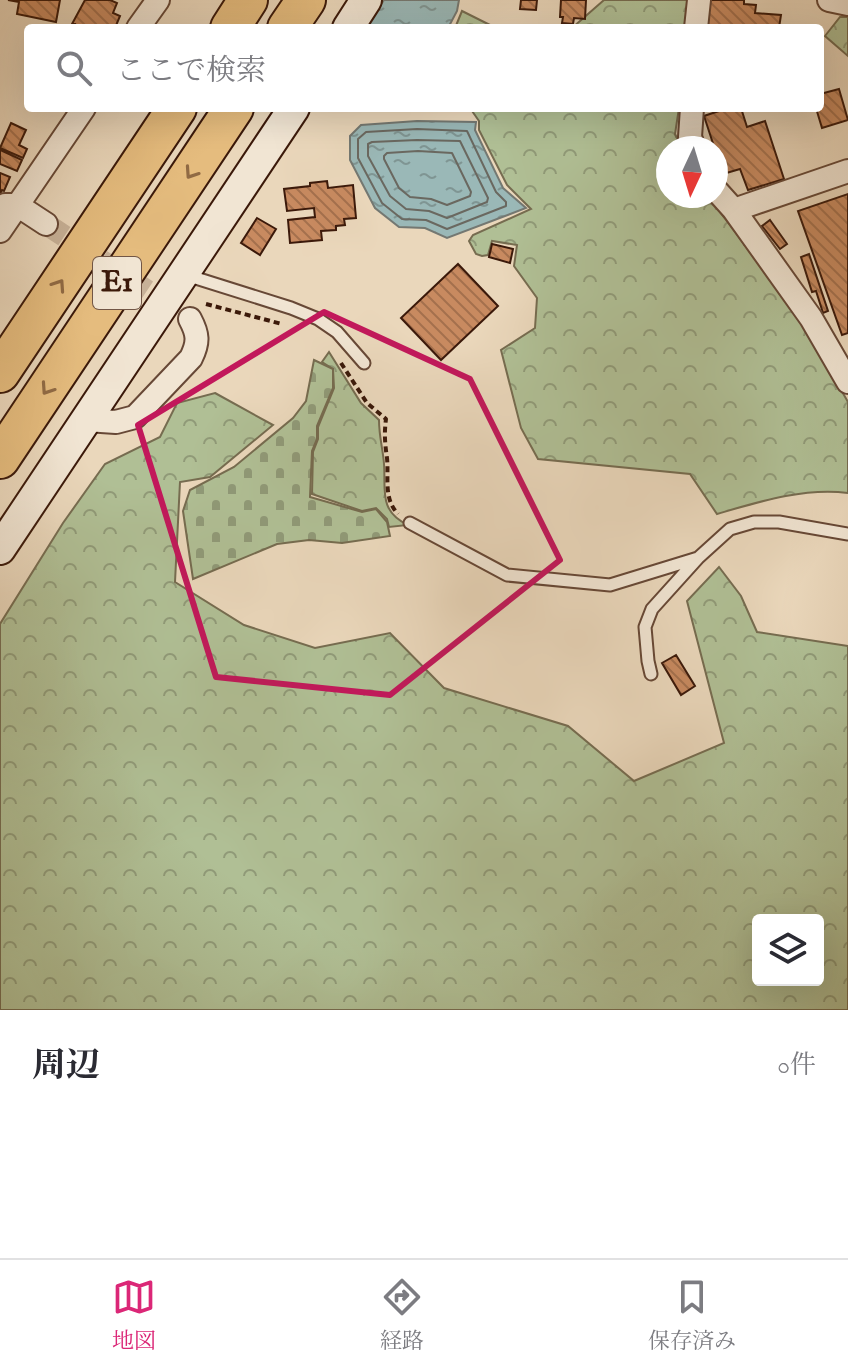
<!DOCTYPE html>
<html lang="ja">
<head>
<meta charset="utf-8">
<style>
	body { margin:0; font-family:"IM FELL English","Noto Serif JP",serif; background:#f2f2f3; color:#2b2b33 }
	.controls { position:absolute; right:24px; bottom:24px; display:grid; overflow:hidden; border-radius:8px; box-shadow:0 8px 32px #0002 }
	.controls button { width:72px; height:72px; display:grid; place-items:center; padding:0; border:0; border-bottom:2px solid #e1e1e2; background:#fff; color:#2b2b33; font:40px sans-serif }
	.compass { position:absolute; left:656px; top:136px; width:72px; height:72px; border-radius:50%; background:#fff; box-shadow:0 8px 32px #0002; rotate:184deg }
	.list { margin:0; padding:0; list-style:none }
	h2 { display:flex; justify-content:space-between; align-items:center; height:104px; margin:0; padding:0 32px; font-size:34px }
	h2 small { font-size:26px; font-weight:400; color:#7c7c81 }
	.icon { flex:none; width:44px; height:44px; fill:none; stroke:currentColor; stroke-width:2; stroke-linecap:round; stroke-linejoin:round }
	.map { position:relative; flex:none; width:848px; height:1010px; overflow:hidden }
	.search { position:absolute; background:#fff; box-shadow:0 8px 32px #0002; left:24px; right:24px; top:24px; height:88px; display:flex; align-items:center; gap:20px; box-sizing:border-box; padding:0 28px; border-radius:8px; color:#7c7c81; font-size:30px }
	.sheet { height:248px; background:#fff }
	nav { display:flex; justify-content:space-around; align-items:center; box-sizing:border-box; height:112px; border-top:2px solid #e1e1e2; background:#fff; font-size:22px; color:#7c7c81 }
	nav a { display:grid; justify-items:center; gap:4px }
	nav .on { color:#db2777 }
	.map>svg:first-child { display:block }
	.forest { fill:url(#forest-crowns); stroke:#766c50; stroke-width:2; fill-rule:evenodd }
	.cemetery { fill:url(#cemetery-stones); stroke:#766c50; stroke-width:2 }
	.water { fill:url(#water-ripples); stroke:#747872; stroke-width:2 }
	.lines { fill:none; stroke-linecap:round; stroke-linejoin:round }
	.shore { stroke:#6a6860; stroke-width:2 }
	.building { fill:url(#building-back-hatch); stroke:#3b190a; stroke-width:2 }
	.street-tunnel { stroke:#c7b198; stroke-width:22; stroke-dasharray:22 11; stroke-linecap:butt }
	.lane-casing { stroke:#674836; stroke-width:15 }
	.street-casing { stroke:#674836; stroke-width:26 }
	.secondary-casing { stroke:#3b190a; stroke-width:34 }
	.highway-casing { stroke:#3b190a; stroke-width:42 }
	.path { stroke:#3b190a; stroke-width:4; stroke-dasharray:6 4; stroke-linecap:butt }
	.lane { stroke:#f1e5d3; stroke-width:11 }
	.street { stroke:#f1e5d3; stroke-width:22 }
	.secondary { stroke:#f1e5d3; stroke-width:30 }
	.highway { stroke:#e5bc7e; stroke-width:38 }
	.oneway { stroke:#906a44 }
	.marked { fill:none; stroke:#c2185b; stroke-width:6; stroke-linejoin:round }
	.labels { text-anchor:middle; dominant-baseline:central; stroke-width:7; stroke-linejoin:round; paint-order:stroke }
	.shield { fill:#f1e5d3; stroke:#725646; stroke-width:2 }
	.shield-label { font-size:30px; font-weight:bold; fill:#3b190a }
</style>
</head>
<body>
<div class="map">
<svg width="848" height="1010" viewBox="0 0 848 1010">
	<defs>
		<pattern id="forest-crowns" width="20" height="18" patternUnits="userSpaceOnUse" patternTransform="scale(2)"><rect width="20" height="18" fill="#b0bf95"/><path d="M2 6a3 3 0 1 1 6 0M12 15a3 3 0 1 1 6 0" fill="none" stroke="#909a78"/></pattern>
		<pattern id="cemetery-stones" width="16" height="16" patternUnits="userSpaceOnUse" patternTransform="scale(2)"><rect width="16" height="16" fill="#b0bf95"/><path d="M2 7V4a2 2 0 0 1 4 0v3zM10 15v-3a2 2 0 0 1 4 0v3z" fill="#909a78"/></pattern>
		<pattern id="water-ripples" width="26" height="14" patternUnits="userSpaceOnUse" patternTransform="scale(2)"><rect width="26" height="14" fill="#9ab8b7"/><path d="M2 4q2-2 4 0t4 0M15 11q2-2 4 0t4 0" fill="none" stroke="#7f9593"/></pattern>
		<pattern id="building-back-hatch" width="6" height="6" patternUnits="userSpaceOnUse" patternTransform="scale(2)"><rect width="6" height="6" fill="#c88a60"/><path d="M-1 5l2 2M0 0l6 6M5-1l2 2" fill="none" stroke="#a4704d"/></pattern>
	</defs>
	<rect width="100%" height="100%" fill="#ead7bb"/>
	<filter id="stains"><feTurbulence type="fractalNoise" baseFrequency=".0025" numOctaves="4"/><feColorMatrix values="0 0 0 0 .2 0 0 0 0 .09 0 0 0 0 .02 0 0 0 .5 -.17"/></filter>
	<radialGradient id="worn" r=".72"><stop offset=".6" stop-color="#630" stop-opacity="0"/><stop offset="1" stop-color="#630" stop-opacity=".3"/></radialGradient>
	<path class="forest" d="M 604,0 L 694,0 L 690,28 L 572,28 Z
		M 462,11 L 496,28 L 455,28 Z
		M 840,17 L 848,17 L 848,56 L 825,36 Z
		M 470,108 L 679,108 L 675,134 L 682,148 L 668,148 L 668,196 L 708,196 L 801,320 L 848,402 L 848,493 C 805,487 758,502 717,514 L 690,474 L 538,459 L 521,428 L 501,350 L 535,328 L 537,298 L 514,266 L 517,245 L 492,241 L 488,255 L 482,256 L 476,254 L 469,241 L 473,235 L 531,209 L 507,185 L 479,130 L 479,121 Z
		M 329,352 L 361,403 L 379,420 C 379,437 383,449 384,464 C 386,489 378,511 408,525 L 389,527 L 387,519 L 376,508 L 362,511 L 312,494 L 313,452 L 318,439 L 318,427 L 334,388 L 333,369 L 322,362 Z
		M 215,393 L 273,425 L 210,477 L 180,482 L 175,582 L 244,625 L 315,648 L 390,633 L 444,688 L 568,726 L 634,781 L 724,743 L 687,601 L 719,567 L 741,596 L 757,632 L 848,646 L 848,1010 L 0,1010 L 0,624 L 63,523 L 105,464 L 160,437 L 177,403 ZM 758,920 L 818,920 L 818,980 L 758,980 Z"/>
	<path class="cemetery" d="M 314,360 L 333,369 L 333,388 L 317,426 L 317,439 L 312,451 L 310,497 L 362,512 L 376,509 L 387,522 L 390,536 L 342,543 L 309,540 L 277,544 L 193,579 L 183,511 L 190,490 L 234,467 L 293,418 L 306,401 Z"/>
	<path class="water" d="M 384,0 L 459,0 L 457,11 L 448,28 L 365,28 Z
		M 417,121 L 476,122 L 475,130 L 503,188 L 526,208 L 447,238 L 425,228 L 399,227 L 375,208 L 350,160 L 350,136 L 361,125 Z"/>
	<g class="lines">
		<path class="shore" d="M 417,129 L 467,131 L 496,192 L 506,202 L 506,206 L 447,229 L 426,220 L 402,219 L 382,203 L 358,158 L 358,139 L 366,132 Z
			M 417,140 L 460,141 L 488,198 L 487,202 L 447,218 L 429,211 L 406,209 L 390,196 L 368,156 L 368,144 L 372,142 Z
			M 418,151 L 452,153 L 471,192 L 470,196 L 447,205 L 431,199 L 410,197 L 399,188 L 384,159 L 384,156 L 387,153 Z"/>
	</g>
	<path class="building" d="M 8,0 L 60,0 L 56,22 L 17,14 L 19,2 Z
		M 85,0 L 110,0 L 117,3 L 113,13 L 120,16 L 115,28 L 74,28 L 75,24 L 72,24 Z
		M 521,0 L 537,0 L 536,10 L 520,9 Z
		M 561,0 L 586,0 L 585,19 L 574,18 L 573,24 L 562,23 L 563,17 L 560,17 Z
		M 706,0 L 744,0 L 744,4 L 756,5 L 755,13 L 781,15 L 779,28 L 703,26 Z
		M 839,89 L 848,120 L 822,128 L 816,108 L 820,108 L 820,94 Z
		M 728,108 L 741,108 L 747,127 L 765,121 L 784,179 L 748,190 L 740,169 L 723,174 L 704,116 Z
		M 11,123 L 26,130 L 19,145 L 27,149 L 23,158 L 0,148 Z
		M 0,150 L 22,160 L 17,171 L 0,164 Z
		M 0,173 L 10,177 L 4,191 L 2,190 L 0,194 Z
		M 327,181 L 328,188 L 353,185 L 356,218 L 344,219 L 345,225 L 336,226 L 336,230 L 321,231 L 322,240 L 290,243 L 288,220 L 315,217 L 314,208 L 287,211 L 284,189 L 310,186 L 310,183 Z
		M 848,194 L 848,333 L 842,335 L 798,211 Z
		M 257,218 L 276,229 L 260,255 L 241,243 Z
		M 770,220 L 787,244 L 780,249 L 762,226 Z
		M 492,244 L 513,249 L 510,263 L 489,257 Z
		M 809,254 L 828,311 L 823,313 L 816,291 L 812,292 L 801,257 Z
		M 458,264 L 498,306 L 441,360 L 401,318 Z
		M 676,655 L 695,686 L 681,695 L 662,663 Z"/>
	<g class="lines">
		<path class="street-tunnel" d="M 46,224 L 190,319"/>
		<g class="lane-casing">
			<path id="lane" d="M 183,274 L 291,308 L 318,319 L 337,332 L 364,363
				M 410,523 L 507,575 L 610,585 L 698,558
				M 651,674 L 648,661 L 645,627 L 652,609 L 698,558 L 730,529 L 754,522 L 779,522 L 848,534"/>
		</g>
		<g class="street-casing">
			<path id="street" d="M 829,0 L 848,4
				M 138,28 L 158,0
				M 696,28 L 699,0
				M 692,108 L 690,137 L 694,148
				M 716,190 L 734,210 L 811,318 L 848,382
				M 5,205 L 17,205 L 46,224
				M 734,210 L 848,171
				M 0,231 L 84,108
				M 86,420 L 116,422 L 135,417 L 191,358 C 199,342 198,334 190,319"/>
		</g>
		<g class="secondary-casing">
			<path id="secondary" d="M 348,28 L 366,0
				M 0,549 L 294,108"/>
		</g>
		<g class="highway-casing">
			<path id="highway" d="M 230,28 L 248,0
				M 287,28 L 306,0
				M 0,373 L 177,108
				M 0,459 L 234,108"/>
		</g>
		<path class="path" d="M 206,304 L 282,324
			M 341,363 L 367,403 L 386,419 C 384,434 385,444 387,458 C 389,478 383,498 398,514"/>
		<use href="#lane" class="lane"/>
		<use href="#street" class="street"/>
		<use href="#secondary" class="secondary"/>
		<use href="#highway" class="highway"/>
	</g>
	<defs><path id="oneway-chevron" d="M-2-3.5L2.5 0L-2 3.5" fill="none" stroke-width="1.6" stroke-linecap="round" stroke-linejoin="round" transform="scale(2)"/></defs>
	<g class="oneway">
		<use href="#oneway-chevron" transform="translate(191 173) rotate(124)"/>
		<use href="#oneway-chevron" transform="translate(59 285) rotate(-56)"/>
		<use href="#oneway-chevron" transform="translate(47 389) rotate(124)"/>
	</g>
	<path class="marked" d="M 324,312 L 470,379 L 560,560 L 390,695 L 216,677 L 138,425 Z"/>
	<g class="labels">
		<rect class="shield" x="93" y="257" width="48" height="52" rx="6"/>
		<g class="shield-label">
			<text x="117" y="283">E1</text>
		</g>
	</g>
	<rect width="100%" height="100%" filter="url(#stains)"/>
	<rect width="100%" height="100%" fill="url(#worn)"/>
</svg>
<div class="controls">
<button><svg class="icon" aria-label="layers" viewBox="0 0 24 24"><path d="M12 4l9 5-9 5-9-5zM3 14l9 5 9-5"/></svg></button>
</div>
<svg class="compass" viewBox="-18 -18 36 36"><path d="M0-13l5 13h-10z" fill="#e53935"/><path d="M0 13l5-13h-10z" fill="#7c7c81"/></svg>
<div class="search"><svg class="icon" aria-label="search" viewBox="0 0 24 24"><circle cx="10" cy="10" r="6"/><path d="M15 15l6 6"/></svg>ここで検索</div>
</div>
<section class="sheet">
<h2>周辺<small>0件</small></h2>
<ul class="list">
</ul>
</section>
<nav>
<a class="on"><svg class="icon" aria-label="map" viewBox="0 0 24 24"><path d="M3 6l6-2 6 2 6-2v14l-6 2-6-2-6 2zM9 4v14M15 6v14"/></svg>地図</a>
<a><svg class="icon" aria-label="directions" viewBox="0 0 24 24"><path d="M12 3l9 9-9 9-9-9zM9 14v-3h6M13 9l2 2-2 2"/></svg>経路</a>
<a><svg class="icon" aria-label="saved" viewBox="0 0 24 24"><path d="M7 4h10v16l-5-4-5 4z"/></svg>保存済み</a>
</nav>
</body>
</html>
